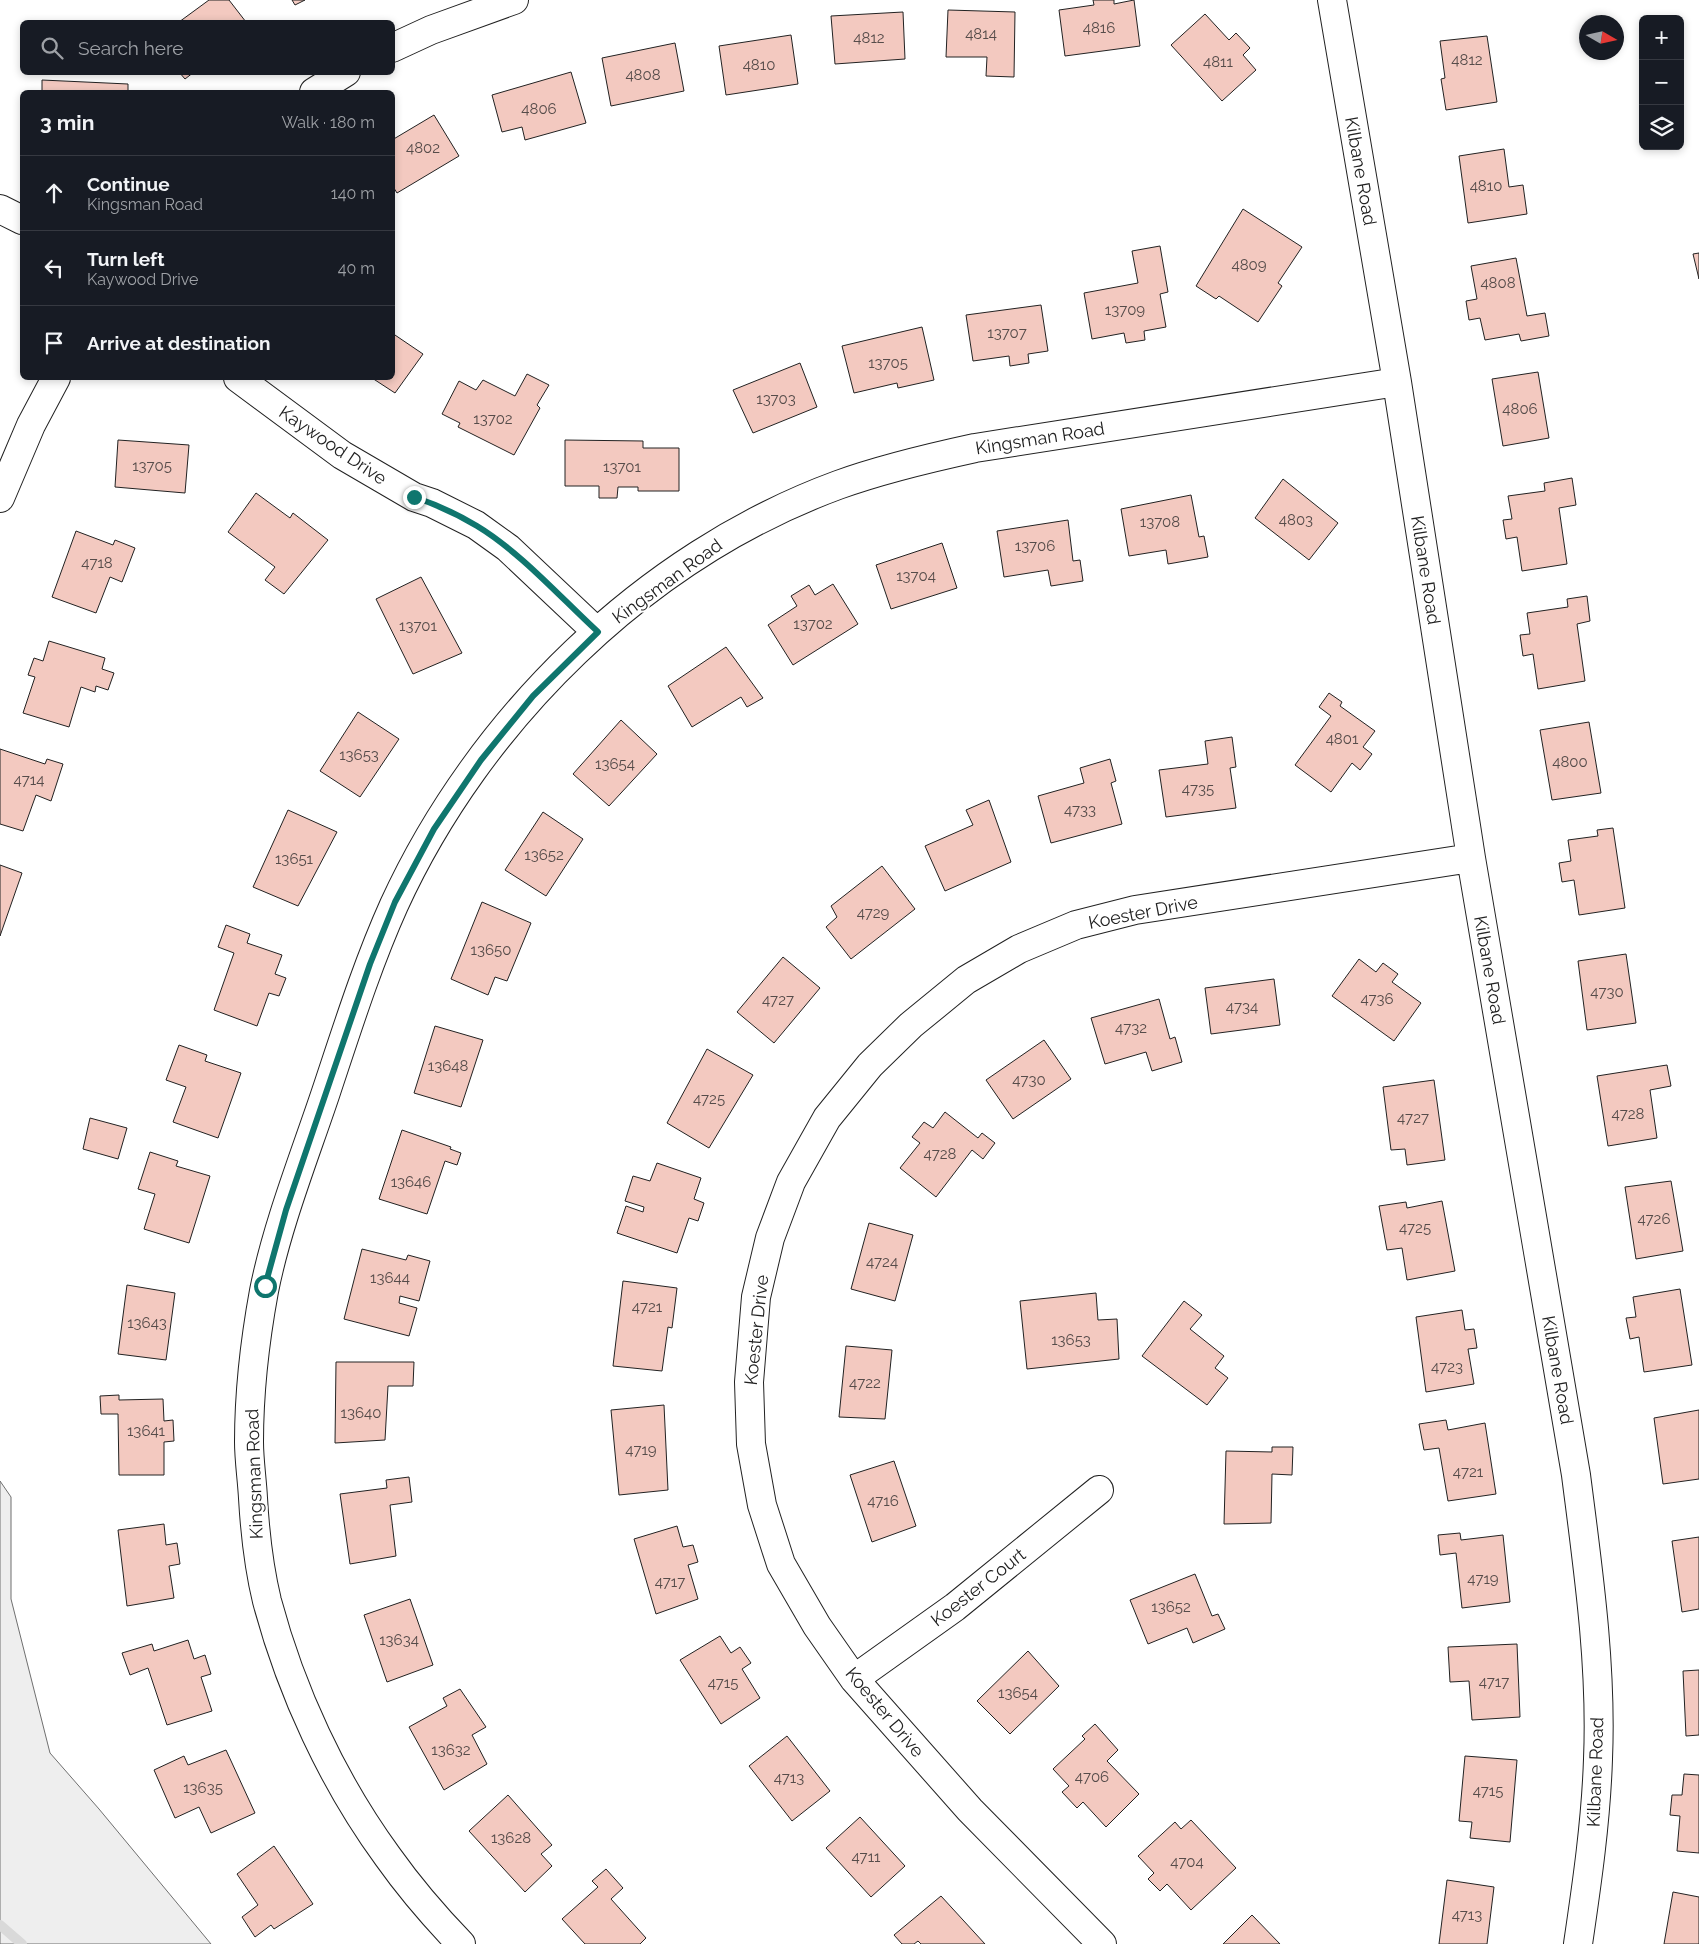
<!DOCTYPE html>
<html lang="en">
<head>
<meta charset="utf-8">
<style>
	body { margin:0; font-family:Raleway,sans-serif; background:#242831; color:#f1f3f6 }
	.controls { position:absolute; right:15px; top:15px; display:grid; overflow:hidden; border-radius:8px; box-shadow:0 2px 8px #0003 }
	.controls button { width:45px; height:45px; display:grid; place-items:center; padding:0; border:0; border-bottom:1px solid #363941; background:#171b24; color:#f1f3f6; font:25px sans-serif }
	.compass { position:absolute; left:1579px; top:15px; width:45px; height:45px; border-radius:50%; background:#171b24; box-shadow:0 2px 8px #0003; rotate:99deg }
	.stop { position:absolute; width:15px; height:15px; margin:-11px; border:4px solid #0f766e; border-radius:50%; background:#fff }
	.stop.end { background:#0f766e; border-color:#fff; box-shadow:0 1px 5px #0008 }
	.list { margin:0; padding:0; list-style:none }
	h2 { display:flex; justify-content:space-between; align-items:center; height:65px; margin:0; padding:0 20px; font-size:21px }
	h2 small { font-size:16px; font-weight:400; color:#9ea1a6 }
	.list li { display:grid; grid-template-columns:32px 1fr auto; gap:15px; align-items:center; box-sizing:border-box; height:75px; padding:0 20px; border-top:1px solid #363941 }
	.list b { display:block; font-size:19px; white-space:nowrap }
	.list p { margin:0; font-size:16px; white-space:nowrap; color:#9ea1a6 }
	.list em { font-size:16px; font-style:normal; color:#9ea1a6 }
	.icon { flex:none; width:28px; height:28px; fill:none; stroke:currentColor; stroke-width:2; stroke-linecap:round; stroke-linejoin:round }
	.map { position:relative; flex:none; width:1699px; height:1944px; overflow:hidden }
	.search { position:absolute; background:#171b24; box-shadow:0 2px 8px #0003; left:20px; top:20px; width:375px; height:55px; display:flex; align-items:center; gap:12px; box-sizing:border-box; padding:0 18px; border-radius:8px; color:#9ea1a6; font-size:19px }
	.panel { position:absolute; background:#171b24; box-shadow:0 2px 8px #0003; left:20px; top:90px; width:375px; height:290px; border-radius:8px }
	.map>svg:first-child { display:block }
	.green { fill:#eee; stroke:#6f6f6f }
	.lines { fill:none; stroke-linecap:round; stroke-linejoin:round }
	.stream { stroke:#d9d9d9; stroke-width:10 }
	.building { fill:#f3c9c0; stroke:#222 }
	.minor-casing { stroke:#222; stroke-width:30 }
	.minor { stroke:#fff; stroke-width:28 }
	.route { stroke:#0f766e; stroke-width:6 }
	.labels { text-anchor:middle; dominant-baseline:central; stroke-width:4; stroke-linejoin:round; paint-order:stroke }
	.number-label { font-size:15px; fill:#564c4a }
	.street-label { font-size:18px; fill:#222; stroke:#fff }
</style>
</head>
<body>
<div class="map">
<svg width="1699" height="1944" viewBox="0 0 1699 1944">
	<rect width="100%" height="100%" fill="#fff"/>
	<path class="green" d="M 0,1481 L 11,1497 L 11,1599 L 50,1753 L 99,1809 L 211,1944 L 0,1944 Z"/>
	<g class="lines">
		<path class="stream" d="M 0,1925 L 22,1944"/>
	</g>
	<path class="building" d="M 209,0 L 229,0 L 246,22 L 179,22 Z
		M 292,0 L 305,0 L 295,5 Z
		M 1093,0 L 1114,0 L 1114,4 L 1134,0 L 1140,46 L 1065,56 L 1059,10 L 1094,5 Z
		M 948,10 L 1015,12 L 1014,77 L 986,76 L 987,57 L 946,57 Z
		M 903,12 L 905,59 L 835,64 L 831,16 Z
		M 1205,14 L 1229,40 L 1236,33 L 1250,48 L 1243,55 L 1256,70 L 1222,101 L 1171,45 Z
		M 791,35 L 798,84 L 726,95 L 719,46 Z
		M 1487,36 L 1497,102 L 1446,110 L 1441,79 L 1445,78 L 1440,41 Z
		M 675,43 L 684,91 L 611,106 L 602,58 Z
		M 179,72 L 194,72 L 185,79 Z
		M 571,72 L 586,123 L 525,140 L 522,127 L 502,132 L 492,95 Z
		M 42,80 L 128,84 L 128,92 L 42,92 Z
		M 434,115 L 459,156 L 397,193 L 392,185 L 392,140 Z
		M 1504,149 L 1509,187 L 1523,185 L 1527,214 L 1468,223 L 1459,156 Z
		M 1243,209 L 1302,247 L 1278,283 L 1282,286 L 1258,322 L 1219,296 L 1216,299 L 1196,286 Z
		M 1160,246 L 1168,292 L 1160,294 L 1166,327 L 1144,331 L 1145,340 L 1126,343 L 1124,333 L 1092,339 L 1084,293 L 1138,283 L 1132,251 Z
		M 1699,253 L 1699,279 L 1693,254 Z
		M 1516,258 L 1527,316 L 1545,313 L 1549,336 L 1521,341 L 1519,334 L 1485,340 L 1480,318 L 1469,320 L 1466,301 L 1477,299 L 1471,266 Z
		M 1041,305 L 1048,351 L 1028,354 L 1029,363 L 1010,366 L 1009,356 L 973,361 L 966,315 Z
		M 922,327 L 934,380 L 898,388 L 897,383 L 854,393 L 842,346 Z
		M 392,333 L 423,354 L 395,393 L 372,378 L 392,378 Z
		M 800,363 L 817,407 L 753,433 L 733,390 Z
		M 1538,372 L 1549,438 L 1503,446 L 1492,379 Z
		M 527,374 L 549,385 L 537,405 L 540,408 L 514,455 L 458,427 L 460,423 L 442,414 L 459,381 L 476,390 L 483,380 L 515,396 Z
		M 118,440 L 189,445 L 185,493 L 115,487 Z
		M 565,440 L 643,441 L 643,448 L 679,448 L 679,491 L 638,491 L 638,487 L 618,487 L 617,498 L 599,498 L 599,486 L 565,486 Z
		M 1572,478 L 1576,505 L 1559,508 L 1567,564 L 1522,571 L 1517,537 L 1506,539 L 1503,520 L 1512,519 L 1508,496 L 1545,491 L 1544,483 Z
		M 1283,479 L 1338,523 L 1309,560 L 1255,518 Z
		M 256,493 L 290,518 L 293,513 L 328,540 L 284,594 L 265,580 L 275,567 L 228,532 Z
		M 1191,495 L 1199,537 L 1204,536 L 1208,557 L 1168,564 L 1166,550 L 1129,556 L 1121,509 Z
		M 1068,520 L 1073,561 L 1080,560 L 1083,581 L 1051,586 L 1048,570 L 1004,577 L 997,531 Z
		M 76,531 L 113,545 L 115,540 L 135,548 L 122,582 L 110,577 L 96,613 L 52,597 Z
		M 942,543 L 957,588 L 891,609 L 876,565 Z
		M 421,577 L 462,653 L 413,674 L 376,599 Z
		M 833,584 L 858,624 L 793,665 L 768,625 L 797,606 L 791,596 L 809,585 L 815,595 Z
		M 1587,596 L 1590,621 L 1577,624 L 1585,681 L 1538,689 L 1533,654 L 1523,656 L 1520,635 L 1530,634 L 1527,613 L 1568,607 L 1567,599 Z
		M 49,641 L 105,658 L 102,669 L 114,673 L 108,690 L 96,686 L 95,692 L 81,687 L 69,727 L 23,713 L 35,677 L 28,675 L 34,658 L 43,661 Z
		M 726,647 L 763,698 L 747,707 L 741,697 L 692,727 L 668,686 Z
		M 1329,693 L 1342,702 L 1340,706 L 1375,731 L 1363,747 L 1372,754 L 1360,770 L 1352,763 L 1331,792 L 1295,765 L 1331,716 L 1319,707 Z
		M 358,712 L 399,739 L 360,797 L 320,771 Z
		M 621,720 L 657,754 L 609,806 L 573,774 Z
		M 1589,722 L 1601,793 L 1552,800 L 1540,730 Z
		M 1232,737 L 1236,767 L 1230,768 L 1236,808 L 1166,817 L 1159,770 L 1208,764 L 1205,741 Z
		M 0,749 L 45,764 L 47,759 L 63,764 L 51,801 L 36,795 L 23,831 L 0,824 Z
		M 1110,759 L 1116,781 L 1111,783 L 1122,824 L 1051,843 L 1038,796 L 1084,783 L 1080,768 Z
		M 989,800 L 1011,862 L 945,891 L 925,846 L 973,825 L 966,810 Z
		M 288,810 L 337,832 L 298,906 L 253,887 Z
		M 543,812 L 583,839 L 546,896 L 505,870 Z
		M 1613,828 L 1625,908 L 1579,915 L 1574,880 L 1562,882 L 1559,863 L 1571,861 L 1568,840 L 1598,836 L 1597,830 Z
		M 0,865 L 22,873 L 0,936 Z
		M 882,866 L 915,909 L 851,959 L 826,927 L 837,917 L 831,906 Z
		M 482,902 L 531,923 L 507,981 L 495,977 L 488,995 L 451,979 Z
		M 226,925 L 250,934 L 247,943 L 282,955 L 275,974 L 286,978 L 279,996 L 269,993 L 257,1026 L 214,1010 L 234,953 L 218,947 Z
		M 1626,954 L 1636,1023 L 1587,1030 L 1578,961 Z
		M 783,957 L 820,988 L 774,1043 L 737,1012 Z
		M 1359,959 L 1376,972 L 1383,963 L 1398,974 L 1392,982 L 1421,1003 L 1394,1041 L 1332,996 Z
		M 1274,979 L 1280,1025 L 1211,1034 L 1205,988 Z
		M 1159,999 L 1170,1039 L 1175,1037 L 1182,1062 L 1152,1071 L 1146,1052 L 1105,1064 L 1091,1018 Z
		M 435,1026 L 483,1040 L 461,1107 L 414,1093 Z
		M 1044,1040 L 1071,1079 L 1013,1119 L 986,1080 Z
		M 179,1045 L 207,1055 L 205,1061 L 241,1073 L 218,1138 L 173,1122 L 186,1087 L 166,1080 Z
		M 707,1049 L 753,1075 L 709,1148 L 667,1123 Z
		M 1667,1065 L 1671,1086 L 1650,1090 L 1657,1138 L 1608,1146 L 1597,1076 Z
		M 1434,1080 L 1445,1160 L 1407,1165 L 1405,1149 L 1391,1150 L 1383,1087 Z
		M 945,1112 L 978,1138 L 982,1133 L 995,1143 L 983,1159 L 972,1150 L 936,1197 L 900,1168 L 920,1143 L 912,1137 L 924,1122 L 933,1128 Z
		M 90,1118 L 127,1128 L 118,1159 L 83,1149 Z
		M 402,1130 L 451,1147 L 450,1149 L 461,1153 L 457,1165 L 445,1161 L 427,1214 L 379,1199 Z
		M 150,1152 L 178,1161 L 176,1166 L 210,1176 L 189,1243 L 144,1229 L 155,1194 L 138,1189 Z
		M 657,1163 L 701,1178 L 694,1199 L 704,1203 L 698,1221 L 689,1218 L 677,1253 L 617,1233 L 626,1206 L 643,1212 L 644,1207 L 625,1201 L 633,1176 L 650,1181 Z
		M 1671,1181 L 1683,1251 L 1636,1259 L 1625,1187 Z
		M 1442,1201 L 1455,1271 L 1407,1280 L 1402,1248 L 1387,1250 L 1379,1206 L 1406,1202 L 1407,1208 Z
		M 869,1223 L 913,1235 L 895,1301 L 851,1289 Z
		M 362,1249 L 406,1260 L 408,1255 L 430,1261 L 419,1301 L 400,1296 L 399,1303 L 417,1308 L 409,1336 L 344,1319 Z
		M 623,1281 L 677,1288 L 672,1328 L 668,1327 L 662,1371 L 613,1366 Z
		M 127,1285 L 175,1293 L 166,1360 L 118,1354 Z
		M 1680,1289 L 1692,1365 L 1644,1372 L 1639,1337 L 1630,1339 L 1626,1318 L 1636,1317 L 1633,1297 Z
		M 1096,1293 L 1098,1320 L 1117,1319 L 1119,1359 L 1027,1369 L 1020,1301 Z
		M 1184,1301 L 1202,1315 L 1190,1329 L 1224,1356 L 1215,1368 L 1228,1378 L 1207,1405 L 1142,1356 Z
		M 1462,1310 L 1465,1330 L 1474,1329 L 1477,1348 L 1468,1349 L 1474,1384 L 1426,1392 L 1416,1317 Z
		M 846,1346 L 892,1350 L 885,1419 L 839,1417 Z
		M 336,1362 L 414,1362 L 413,1386 L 388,1386 L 385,1440 L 335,1443 Z
		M 119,1395 L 119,1400 L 163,1399 L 164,1421 L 173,1420 L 174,1441 L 164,1442 L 164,1475 L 119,1475 L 118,1414 L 101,1414 L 100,1396 Z
		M 664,1405 L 668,1490 L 619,1495 L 611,1410 Z
		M 1699,1410 L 1699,1479 L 1663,1484 L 1654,1418 Z
		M 1446,1420 L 1448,1430 L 1485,1423 L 1496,1494 L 1448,1501 L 1439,1448 L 1424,1450 L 1419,1424 Z
		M 1272,1447 L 1293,1447 L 1292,1475 L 1272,1474 L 1271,1523 L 1224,1524 L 1226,1451 L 1272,1452 Z
		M 894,1461 L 916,1526 L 872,1542 L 850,1475 Z
		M 409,1477 L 412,1502 L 390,1505 L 396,1556 L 350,1564 L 340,1494 L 387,1488 L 386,1480 Z
		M 164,1524 L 166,1545 L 177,1543 L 180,1564 L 169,1566 L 174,1598 L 127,1606 L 118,1530 Z
		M 677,1526 L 683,1547 L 693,1545 L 698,1562 L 688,1565 L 698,1599 L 656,1614 L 634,1539 Z
		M 1460,1533 L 1461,1540 L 1503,1535 L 1510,1602 L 1462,1608 L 1456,1553 L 1440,1555 L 1438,1535 Z
		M 1699,1537 L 1699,1609 L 1682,1612 L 1672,1541 Z
		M 1195,1574 L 1212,1616 L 1218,1614 L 1225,1629 L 1193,1643 L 1187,1628 L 1148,1644 L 1130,1600 Z
		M 410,1599 L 433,1665 L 387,1682 L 364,1615 Z
		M 720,1636 L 731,1653 L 740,1647 L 751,1663 L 742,1669 L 760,1698 L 721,1724 L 680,1660 Z
		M 188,1640 L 194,1659 L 205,1655 L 211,1674 L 201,1677 L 212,1711 L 167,1725 L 148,1668 L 130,1675 L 122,1653 L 152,1644 L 154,1651 Z
		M 1517,1644 L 1520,1717 L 1472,1720 L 1469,1681 L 1450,1682 L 1448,1647 Z
		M 1028,1651 L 1059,1686 L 1010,1734 L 977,1701 Z
		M 1699,1670 L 1699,1735 L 1686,1736 L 1683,1671 Z
		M 460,1689 L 486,1727 L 472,1735 L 487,1764 L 444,1790 L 409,1727 L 447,1706 L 443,1698 Z
		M 1095,1724 L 1118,1750 L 1107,1761 L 1139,1794 L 1106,1827 L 1083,1802 L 1077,1808 L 1062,1792 L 1069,1786 L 1053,1769 L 1085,1739 L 1082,1736 Z
		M 787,1736 L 830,1791 L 792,1821 L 749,1766 Z
		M 226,1750 L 255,1813 L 211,1833 L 199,1807 L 175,1818 L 154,1770 L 184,1756 L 188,1765 Z
		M 1465,1756 L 1517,1760 L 1510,1842 L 1470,1838 L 1472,1822 L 1459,1821 Z
		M 1684,1774 L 1699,1775 L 1699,1853 L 1677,1851 L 1680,1816 L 1670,1815 L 1672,1795 L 1682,1795 Z
		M 508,1795 L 552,1845 L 541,1854 L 552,1866 L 525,1892 L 469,1831 Z
		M 860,1817 L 905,1866 L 871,1897 L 826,1848 Z
		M 1191,1820 L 1236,1868 L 1191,1910 L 1167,1884 L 1160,1891 L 1148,1879 L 1154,1873 L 1138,1856 L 1175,1822 L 1181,1829 Z
		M 274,1846 L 313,1904 L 274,1929 L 271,1925 L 255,1937 L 242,1917 L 258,1905 L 237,1874 Z
		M 606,1869 L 623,1888 L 611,1899 L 646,1938 L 640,1944 L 585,1944 L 562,1919 L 598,1887 L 592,1881 Z
		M 1447,1880 L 1494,1887 L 1487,1944 L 1439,1944 Z
		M 1673,1892 L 1699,1897 L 1699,1944 L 1664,1944 Z
		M 941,1896 L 985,1944 L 921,1944 L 918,1941 L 914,1944 L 902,1944 L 894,1935 Z
		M 1252,1915 L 1280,1944 L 1223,1944 Z"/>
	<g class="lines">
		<g class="minor-casing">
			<path id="minor" d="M 1332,0 L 1397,382 L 1471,858 L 1576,1475 C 1588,1569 1602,1665 1598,1759 C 1596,1821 1587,1883 1578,1944
				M 392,48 L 431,30 L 514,0
				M 314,92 L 346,72
				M 0,209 L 22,220
				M 238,378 L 342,455 L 414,497 L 432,503 L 476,525 L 508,548 L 597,632
				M 0,498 L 31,425 L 56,378
				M 854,1679 L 955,1607 L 1099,1490
				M 461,1944 C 435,1917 410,1888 388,1857 C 333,1782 291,1691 267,1601 C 259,1568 255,1533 253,1498 C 252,1479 249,1460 249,1442 C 249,1391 255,1340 264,1291 C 277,1225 305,1155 326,1092 C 347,1029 367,965 394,905 C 479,719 645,556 838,485 C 882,469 929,458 975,448 L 1397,382
				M 1102,1944 L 970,1810 L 854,1679 L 817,1626 L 781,1564 L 762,1505 L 751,1444 L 749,1382 L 756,1297 L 770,1238 L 791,1182 L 827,1118 L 870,1065 L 911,1025 L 966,980 L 1019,949 L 1076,925 L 1135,910 L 1471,858"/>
		</g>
		<use href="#minor" class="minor"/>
	</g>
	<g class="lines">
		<path class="route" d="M 265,1286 L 286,1210 L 370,964 L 395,902 L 434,829 L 481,760 L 533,696 L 598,632 C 560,597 520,552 477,526 C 457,514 435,504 414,497"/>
	</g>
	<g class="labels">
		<g class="number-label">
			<text x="1099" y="28">4816</text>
			<text x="981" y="34">4814</text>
			<text x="869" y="38">4812</text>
			<text x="1467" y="60">4812</text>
			<text x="1218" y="62">4811</text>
			<text x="759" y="65">4810</text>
			<text x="643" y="75">4808</text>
			<text x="539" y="109">4806</text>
			<text x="423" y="148">4802</text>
			<text x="1486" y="186">4810</text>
			<text x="1249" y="265">4809</text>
			<text x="1498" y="283">4808</text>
			<text x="1125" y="310">13709</text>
			<text x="1007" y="333">13707</text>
			<text x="888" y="363">13705</text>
			<text x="776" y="399">13703</text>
			<text x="1520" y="409">4806</text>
			<text x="493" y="419">13702</text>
			<text x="152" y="466">13705</text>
			<text x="622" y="467">13701</text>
			<text x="1296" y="520">4803</text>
			<text x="1160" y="522">13708</text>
			<text x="1035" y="546">13706</text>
			<text x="97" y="563">4718</text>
			<text x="916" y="576">13704</text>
			<text x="813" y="624">13702</text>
			<text x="418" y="626">13701</text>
			<text x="1342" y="739">4801</text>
			<text x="359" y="755">13653</text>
			<text x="1570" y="762">4800</text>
			<text x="615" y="764">13654</text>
			<text x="29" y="780">4714</text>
			<text x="1198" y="789">4735</text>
			<text x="1080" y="810">4733</text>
			<text x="544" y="855">13652</text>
			<text x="294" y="859">13651</text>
			<text x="873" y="913">4729</text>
			<text x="491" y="950">13650</text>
			<text x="1607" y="992">4730</text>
			<text x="1377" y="999">4736</text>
			<text x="778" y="1000">4727</text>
			<text x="1242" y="1007">4734</text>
			<text x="1131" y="1028">4732</text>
			<text x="448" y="1066">13648</text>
			<text x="1029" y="1080">4730</text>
			<text x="709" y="1099">4725</text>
			<text x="1628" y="1114">4728</text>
			<text x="1413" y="1118">4727</text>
			<text x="940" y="1154">4728</text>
			<text x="411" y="1182">13646</text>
			<text x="1654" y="1219">4726</text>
			<text x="1415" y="1228">4725</text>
			<text x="882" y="1262">4724</text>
			<text x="390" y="1278">13644</text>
			<text x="647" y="1307">4721</text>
			<text x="147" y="1323">13643</text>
			<text x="1071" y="1340">13653</text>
			<text x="1447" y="1367">4723</text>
			<text x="865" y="1383">4722</text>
			<text x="361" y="1413">13640</text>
			<text x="146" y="1431">13641</text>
			<text x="641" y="1450">4719</text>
			<text x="1468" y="1472">4721</text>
			<text x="883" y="1501">4716</text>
			<text x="1483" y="1579">4719</text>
			<text x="670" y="1582">4717</text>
			<text x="1171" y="1607">13652</text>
			<text x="399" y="1640">13634</text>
			<text x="1494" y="1682">4717</text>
			<text x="723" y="1683">4715</text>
			<text x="1018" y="1693">13654</text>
			<text x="451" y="1750">13632</text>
			<text x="1092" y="1777">4706</text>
			<text x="789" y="1778">4713</text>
			<text x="203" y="1788">13635</text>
			<text x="1488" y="1791">4715</text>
			<text x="511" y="1838">13628</text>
			<text x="866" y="1857">4711</text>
			<text x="1187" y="1862">4704</text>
			<text x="1467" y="1915">4713</text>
		</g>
		<g class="street-label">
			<text transform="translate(1361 171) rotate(80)">Kilbane Road</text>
			<text transform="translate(1040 438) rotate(-9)">Kingsman Road</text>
			<text transform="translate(333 445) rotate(34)">Kaywood Drive</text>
			<text transform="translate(1426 570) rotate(81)">Kilbane Road</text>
			<text transform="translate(667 581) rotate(-36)">Kingsman Road</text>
			<text transform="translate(1143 912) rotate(-11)">Koester Drive</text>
			<text transform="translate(1490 970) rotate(80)">Kilbane Road</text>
			<text transform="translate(756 1330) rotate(-84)">Koester Drive</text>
			<text transform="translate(1558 1370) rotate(80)">Kilbane Road</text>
			<text transform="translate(254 1474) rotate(-92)">Kingsman Road</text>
			<text transform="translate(978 1587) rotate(-38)">Koester Court</text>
			<text transform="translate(885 1712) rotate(50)">Koester Drive</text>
			<text transform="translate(1595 1772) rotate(-88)">Kilbane Road</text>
		</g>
	</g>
</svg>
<div class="controls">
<button>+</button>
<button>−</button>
<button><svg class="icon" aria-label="layers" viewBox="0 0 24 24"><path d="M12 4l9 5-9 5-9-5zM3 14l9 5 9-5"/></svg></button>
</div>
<svg class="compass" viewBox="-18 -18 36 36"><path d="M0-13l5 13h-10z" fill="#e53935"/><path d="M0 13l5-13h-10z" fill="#9ea1a6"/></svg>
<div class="stop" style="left:265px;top:1286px"></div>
<div class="stop end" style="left:414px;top:497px"></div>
<div class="search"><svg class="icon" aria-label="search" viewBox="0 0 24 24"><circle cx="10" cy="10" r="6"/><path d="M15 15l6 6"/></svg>Search here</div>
<section class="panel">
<h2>3 min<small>Walk · 180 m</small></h2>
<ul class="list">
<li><svg class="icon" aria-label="ahead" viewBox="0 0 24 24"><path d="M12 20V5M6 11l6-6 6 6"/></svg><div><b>Continue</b><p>Kingsman Road</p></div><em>140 m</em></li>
<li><svg class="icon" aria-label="left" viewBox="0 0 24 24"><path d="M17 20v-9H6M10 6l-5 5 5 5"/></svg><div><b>Turn left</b><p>Kaywood Drive</p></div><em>40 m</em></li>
<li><svg class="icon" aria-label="arrive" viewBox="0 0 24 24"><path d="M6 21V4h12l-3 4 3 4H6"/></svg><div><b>Arrive at destination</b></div></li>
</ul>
</section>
</div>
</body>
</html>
